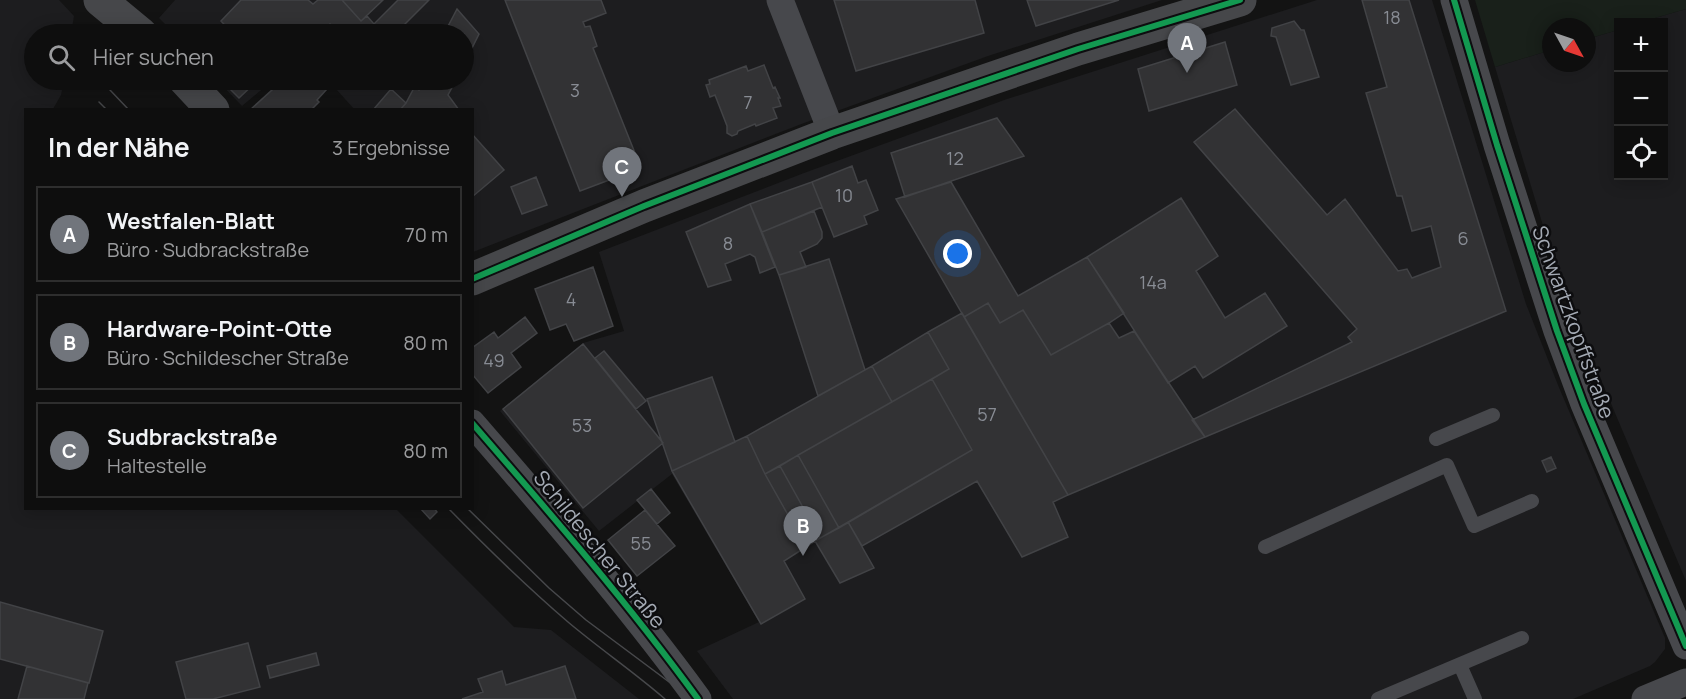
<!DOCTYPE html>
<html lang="de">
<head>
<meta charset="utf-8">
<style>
	body { margin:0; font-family:Manrope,sans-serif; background:#1c1c1c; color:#f1f3f6 }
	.controls { position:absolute; right:18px; top:18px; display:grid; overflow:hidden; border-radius:0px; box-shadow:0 3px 15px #0003 }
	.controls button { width:54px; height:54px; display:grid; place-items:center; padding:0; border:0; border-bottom:2px solid #2e2e2e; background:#0e0e0e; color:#f1f3f6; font:30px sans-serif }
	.compass { position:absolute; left:1542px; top:18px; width:54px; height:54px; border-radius:50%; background:#0e0e0e; box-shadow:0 3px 15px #0003; rotate:130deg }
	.you { position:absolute; left:958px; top:254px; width:21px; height:21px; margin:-15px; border:4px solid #fff; border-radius:50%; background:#1a73e8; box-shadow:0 0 0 9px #1a73e833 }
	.badge { display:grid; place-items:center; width:39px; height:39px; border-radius:50%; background:#71757c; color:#fff; font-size:20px; font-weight:700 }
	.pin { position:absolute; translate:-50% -50px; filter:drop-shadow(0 2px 3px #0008) }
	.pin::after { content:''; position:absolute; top:32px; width:21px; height:18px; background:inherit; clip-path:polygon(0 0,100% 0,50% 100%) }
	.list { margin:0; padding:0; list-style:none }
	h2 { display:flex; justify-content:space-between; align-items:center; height:78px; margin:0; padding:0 24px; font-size:26px }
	h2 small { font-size:20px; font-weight:400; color:#9b9c9e }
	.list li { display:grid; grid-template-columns:39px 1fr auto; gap:18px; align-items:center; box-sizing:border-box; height:96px; margin:0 12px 12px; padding:0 12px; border:2px solid #2e2e2e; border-radius:0px }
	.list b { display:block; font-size:22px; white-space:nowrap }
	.list p { margin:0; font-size:20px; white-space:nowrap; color:#9b9c9e }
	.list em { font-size:20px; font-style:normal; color:#9b9c9e }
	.icon { flex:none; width:33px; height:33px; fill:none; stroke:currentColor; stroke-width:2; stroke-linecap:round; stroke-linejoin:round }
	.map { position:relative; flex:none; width:1686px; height:699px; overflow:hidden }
	.search { position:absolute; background:#0e0e0e; box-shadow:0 3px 15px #0003; left:24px; top:24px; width:450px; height:66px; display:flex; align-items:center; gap:15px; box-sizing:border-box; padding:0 21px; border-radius:33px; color:#9b9c9e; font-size:22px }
	.panel { position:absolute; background:#0e0e0e; box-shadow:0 3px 15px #0003; left:24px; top:108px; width:450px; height:402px; border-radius:0px }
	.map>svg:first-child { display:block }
	.built { fill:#1d1d1f }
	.green { fill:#19201a }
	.building { fill:#323234; stroke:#424346; stroke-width:1.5 }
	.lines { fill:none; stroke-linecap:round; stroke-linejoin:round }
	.lane { stroke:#47484c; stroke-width:14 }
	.street { stroke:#47484c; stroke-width:27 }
	.secondary { stroke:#46474a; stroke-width:33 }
	.tram { stroke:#47484b; stroke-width:1.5 }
	.cycleway-casing { stroke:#0d0d0f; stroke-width:10 }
	.cycleway { stroke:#139951; stroke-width:6 }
	.labels { text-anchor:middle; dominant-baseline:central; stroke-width:5; stroke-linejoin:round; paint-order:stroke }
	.number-label { font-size:18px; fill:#888c94 }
	.street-label { font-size:21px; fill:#a4aab4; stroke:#0d0d0f }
</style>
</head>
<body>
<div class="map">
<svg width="1686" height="699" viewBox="0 0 1686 699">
	<rect width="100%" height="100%" fill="#131313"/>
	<path class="built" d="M 0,0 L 59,0 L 74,16 L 71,34 L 34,34 L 34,80 L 64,80 L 61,95 L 53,109 L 26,110 L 26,508 L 396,509 L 514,627 L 551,630 L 639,699 L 0,699 Z
		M 175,0 L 1162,0 L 988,56 L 804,123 L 473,252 L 472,110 L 354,109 L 328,80 L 464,80 L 464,34 L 175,34 L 159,18 Z
		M 1317,0 L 1432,0 L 1526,304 L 1558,385 L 1665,638 L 1665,649 L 1655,662 L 1650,666 L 1573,699 L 733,699 L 697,651 L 759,622 L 672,474 L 599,531 L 500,411 L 583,343 L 624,331 L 599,252 L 804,173 L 1007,99 Z
		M 1686,9 L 1686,581 L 1561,285 L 1495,67 L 1551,50 L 1551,63 L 1587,63 L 1587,39 L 1618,30 L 1618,176 L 1664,176 L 1664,22 L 1641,22 Z
		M 217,80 L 273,80 L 242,106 Z"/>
	<path class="green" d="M 1475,0 L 1686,0 L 1686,9 L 1641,22 L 1618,22 L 1618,30 L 1587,39 L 1587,27 L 1551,27 L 1551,50 L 1495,67 Z"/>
	<path class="building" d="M 241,0 L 308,0 L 313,4 L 318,0 L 342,0 L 361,21 L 367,16 L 374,24 L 398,0 L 429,0 L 395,34 L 329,34 L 335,29 L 330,24 L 319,34 L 238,33 L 233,34 L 221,21 Z
		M 342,0 L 383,0 L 361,21 Z
		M 505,0 L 601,0 L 606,13 L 583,22 L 585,27 L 590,26 L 597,46 L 593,48 L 641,168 L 580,191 Z
		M 834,0 L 975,0 L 984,33 L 856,71 Z
		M 1027,0 L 1119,0 L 1036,26 Z
		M 1362,0 L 1409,0 L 1506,311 L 1205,437 L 1192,420 L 1352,342 L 1348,337 L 1357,329 L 1194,142 L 1235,109 L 1327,215 L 1345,199 L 1398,271 L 1407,269 L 1412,278 L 1441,267 L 1431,226 L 1412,231 L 1402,196 L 1397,196 L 1366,93 L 1387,87 Z
		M 457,9 L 479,34 L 464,64 L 464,34 L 444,34 Z
		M 1294,21 L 1301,30 L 1304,30 L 1319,77 L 1291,85 L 1276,37 L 1271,36 L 1272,28 Z
		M 1225,42 L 1237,85 L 1149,111 L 1138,69 Z
		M 764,65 L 773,88 L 775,87 L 780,98 L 778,98 L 781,106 L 773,108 L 777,118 L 756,126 L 755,124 L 738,131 L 737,134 L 732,136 L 727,133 L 727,126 L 715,95 L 710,97 L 706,85 L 710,84 L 709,80 L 746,66 L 748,71 Z
		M 221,80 L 258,80 L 239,98 Z
		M 283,80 L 319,80 L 327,89 L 317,100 L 319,102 L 311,110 L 250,110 Z
		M 417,80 L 456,80 L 448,95 L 459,110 L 400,110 L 406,103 L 415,86 L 419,90 L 422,84 Z
		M 391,89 L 406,103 L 400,110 L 373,110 Z
		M 997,118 L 1024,156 L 905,197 L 891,153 Z
		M 472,134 L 504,170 L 472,197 Z
		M 852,166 L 858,183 L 866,180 L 878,210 L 864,216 L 867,224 L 834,237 L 812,182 Z
		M 536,177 L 547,205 L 522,214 L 511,187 Z
		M 812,182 L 822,207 L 762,232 L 750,204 Z
		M 951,182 L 1018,296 L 1087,257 L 1124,313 L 1109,323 L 1051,355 L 1023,310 L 1000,323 L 988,303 L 964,317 L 896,199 Z
		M 1181,198 L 1218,256 L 1196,271 L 1225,318 L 1265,293 L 1287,326 L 1203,378 L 1195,366 L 1168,383 L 1087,257 Z
		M 750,204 L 775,267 L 760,273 L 755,257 L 750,254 L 725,264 L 731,280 L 708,287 L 686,232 Z
		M 814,211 L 822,232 L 822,238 L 817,244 L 800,252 L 806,267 L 779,275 L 762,232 Z
		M 829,259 L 865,370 L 818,396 L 779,275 Z
		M 593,267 L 613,326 L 574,341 L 566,324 L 550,330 L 535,289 Z
		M 988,303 L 1000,323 L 1023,310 L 1051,355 L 1109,323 L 1119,338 L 1134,331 L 1205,437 L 1068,495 L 964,317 Z
		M 962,313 L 1068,495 L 1053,502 L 1068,537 L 1022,557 L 977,481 L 862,546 L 848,522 L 972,450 L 932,379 L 949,369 L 928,332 Z
		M 525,317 L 537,333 L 511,353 L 521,367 L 488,393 L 472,374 L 472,348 L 494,332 L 498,338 Z
		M 928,332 L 949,369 L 892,402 L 872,366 Z
		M 583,344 L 663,443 L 583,508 L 503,409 Z
		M 604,351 L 646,401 L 636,409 L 595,358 Z
		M 872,366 L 892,402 L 765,474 L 747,436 Z
		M 712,377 L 735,442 L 672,471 L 647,399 Z
		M 932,379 L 972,450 L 839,528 L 798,455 Z
		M 747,436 L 765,474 L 806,547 L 784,561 L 805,599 L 761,624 L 672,471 Z
		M 798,455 L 839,528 L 820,538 L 780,466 Z
		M 1551,457 L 1556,468 L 1547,472 L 1542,461 Z
		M 780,466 L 820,538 L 806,547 L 765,474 Z
		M 651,489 L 670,513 L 657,524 L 637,500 Z
		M 420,508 L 434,508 L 437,512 L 430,519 Z
		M 645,510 L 675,546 L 637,576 L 608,540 Z
		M 848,522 L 874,568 L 840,583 L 815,541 Z
		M 0,602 L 103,631 L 89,683 L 0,659 Z
		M 248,643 L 260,687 L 213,699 L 186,699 L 176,662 Z
		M 316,653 L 319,665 L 270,678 L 267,666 Z
		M 27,666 L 88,683 L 84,699 L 18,699 Z
		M 565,666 L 576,699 L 462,699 L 483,692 L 478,679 L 502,671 L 506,685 Z"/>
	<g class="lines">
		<path class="lane" d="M 1436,439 L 1493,415
			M 1265,547 L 1447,465 L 1474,526 L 1532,501
			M 1460,665 L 1475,699
			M 1378,699 L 1522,638"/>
		<path class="street" d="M 780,0 L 832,133
			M 1454,0 L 1497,145 L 1557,331 L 1584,404 L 1686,646
			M 472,423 C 550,513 628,603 698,699
			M 1645,699 L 1686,682"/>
		<path class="secondary" d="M 100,0 L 141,34
			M 185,80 L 213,110
			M 472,279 L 644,206 L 832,133 L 1078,49 L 1240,0"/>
		<path class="tram" d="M 110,90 L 129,110
			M 99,102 L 107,110
			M 448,508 C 487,548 526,586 568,622 C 600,649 634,672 665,699
			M 467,508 L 549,588 L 586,620 L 692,699"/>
		<g class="cycleway-casing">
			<path id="cycleway" d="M 1454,0 L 1497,145 L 1557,331 L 1584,404 L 1686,646
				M 472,279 L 644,206 L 832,133 L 1078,49 L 1240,0
				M 472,423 C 550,513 628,603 698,699"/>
		</g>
		<use href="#cycleway" class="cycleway"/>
	</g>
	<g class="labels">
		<g class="number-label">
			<text x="1392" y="17">18</text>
			<text x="575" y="90">3</text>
			<text x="748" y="102">7</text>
			<text x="955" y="158">12</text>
			<text x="844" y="195">10</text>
			<text x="1463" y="238">6</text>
			<text x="728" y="243">8</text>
			<text x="1153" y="282">14a</text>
			<text x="571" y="299">4</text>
			<text x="494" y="360">49</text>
			<text x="987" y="414">57</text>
			<text x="582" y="425">53</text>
			<text x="641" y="543">55</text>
		</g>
		<g class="street-label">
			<text transform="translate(1574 322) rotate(70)">Schwartzkopffstraße</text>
			<text transform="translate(600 549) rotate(51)">Schildescher Straße</text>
		</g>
	</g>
</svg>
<div class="controls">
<button>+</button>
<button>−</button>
<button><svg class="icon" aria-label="locate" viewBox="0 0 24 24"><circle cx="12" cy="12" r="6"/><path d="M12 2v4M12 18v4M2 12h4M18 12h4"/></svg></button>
</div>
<svg class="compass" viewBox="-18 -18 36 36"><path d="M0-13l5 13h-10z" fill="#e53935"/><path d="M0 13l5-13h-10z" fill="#9b9c9e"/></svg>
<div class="you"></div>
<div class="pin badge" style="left:1187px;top:73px">A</div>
<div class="pin badge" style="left:803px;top:556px">B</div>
<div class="pin badge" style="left:622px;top:197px">C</div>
<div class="search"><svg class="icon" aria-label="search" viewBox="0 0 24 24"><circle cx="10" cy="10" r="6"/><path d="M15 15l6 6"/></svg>Hier suchen</div>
<section class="panel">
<h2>In der Nähe<small>3 Ergebnisse</small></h2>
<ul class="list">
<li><span class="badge">A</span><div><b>Westfalen-Blatt</b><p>Büro · Sudbrackstraße</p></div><em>70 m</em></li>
<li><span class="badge">B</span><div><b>Hardware-Point-Otte</b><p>Büro · Schildescher Straße</p></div><em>80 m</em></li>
<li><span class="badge">C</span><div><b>Sudbrackstraße</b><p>Haltestelle</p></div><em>80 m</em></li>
</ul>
</section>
</div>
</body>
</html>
